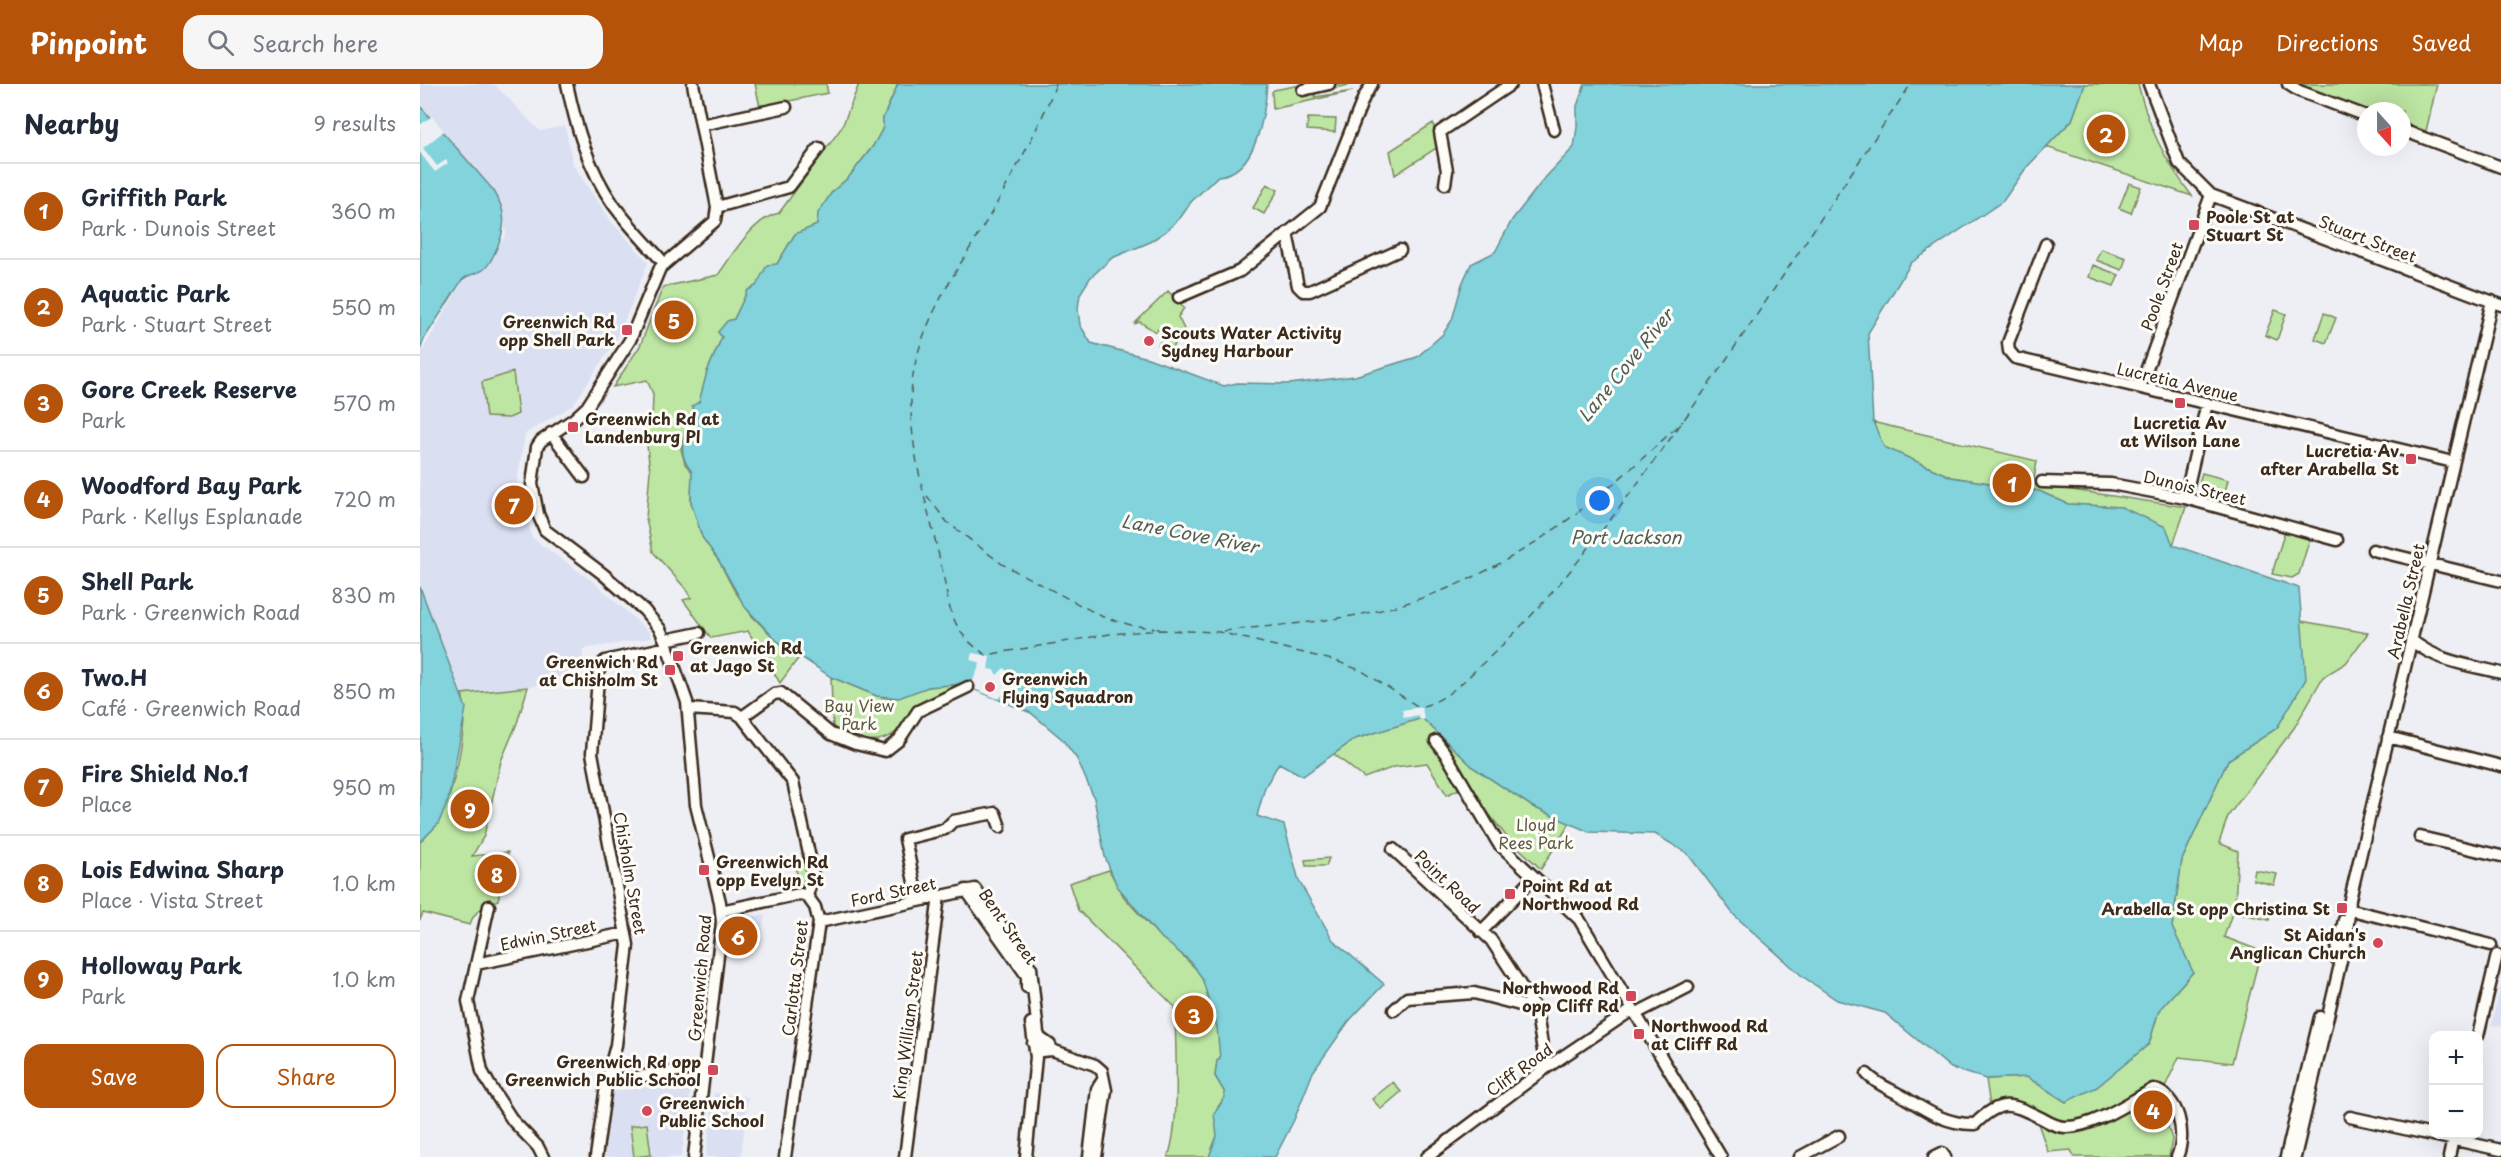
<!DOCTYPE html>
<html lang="en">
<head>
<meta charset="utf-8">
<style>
	body { margin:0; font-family:"Playpen Sans",sans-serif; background:#f6f6f7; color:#1f2937 }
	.controls { position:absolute; right:18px; bottom:18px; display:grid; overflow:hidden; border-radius:12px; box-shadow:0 6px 24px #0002 }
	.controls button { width:54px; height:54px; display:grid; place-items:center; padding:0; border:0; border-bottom:2px solid #e0e1e3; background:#fff; color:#1f2937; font:30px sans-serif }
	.compass { position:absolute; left:1937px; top:18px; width:54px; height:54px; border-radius:50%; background:#fff; box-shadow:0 6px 24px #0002; rotate:159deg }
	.you { position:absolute; left:1180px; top:417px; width:21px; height:21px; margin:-15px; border:4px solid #fff; border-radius:50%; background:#1a73e8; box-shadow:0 0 0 9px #1a73e833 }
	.badge { display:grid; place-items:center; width:39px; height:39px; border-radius:50%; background:#b45309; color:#fff; font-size:20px; font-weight:700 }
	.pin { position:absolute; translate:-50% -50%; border:3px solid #fff; box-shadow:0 2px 6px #0006 }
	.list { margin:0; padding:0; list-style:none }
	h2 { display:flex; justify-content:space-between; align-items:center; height:78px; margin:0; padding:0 24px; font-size:26px }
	h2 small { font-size:20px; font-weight:400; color:#747a83 }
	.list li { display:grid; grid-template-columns:39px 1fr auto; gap:18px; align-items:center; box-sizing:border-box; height:96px; padding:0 24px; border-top:2px solid #e0e1e3 }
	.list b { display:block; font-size:22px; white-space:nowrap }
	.list p { margin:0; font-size:20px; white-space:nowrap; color:#747a83 }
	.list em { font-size:20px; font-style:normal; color:#747a83 }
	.actions { display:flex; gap:12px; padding:18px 24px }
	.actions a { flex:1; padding:14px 0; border:2px solid #b45309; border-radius:18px; text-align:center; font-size:21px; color:#b45309 }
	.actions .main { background:#b45309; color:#fff }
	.icon { flex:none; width:33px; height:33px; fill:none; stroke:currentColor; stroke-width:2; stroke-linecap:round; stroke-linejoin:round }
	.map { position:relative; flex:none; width:2081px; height:1073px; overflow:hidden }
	header { display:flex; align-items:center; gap:36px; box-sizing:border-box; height:84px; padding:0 30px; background:#b45309; color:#fff }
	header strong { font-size:28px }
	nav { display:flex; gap:33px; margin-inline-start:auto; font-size:21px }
	.search { width:420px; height:54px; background:#f6f6f7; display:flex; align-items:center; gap:15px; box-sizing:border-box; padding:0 21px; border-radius:18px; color:#747a83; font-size:22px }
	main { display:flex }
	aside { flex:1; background:#fff }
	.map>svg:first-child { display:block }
	.built { fill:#dadff1 }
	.green { fill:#bde6a2; stroke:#7c8860; stroke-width:1.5 }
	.water { fill:#82d3dc; stroke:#668f90; stroke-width:1.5 }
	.pier { fill:#edeff4 }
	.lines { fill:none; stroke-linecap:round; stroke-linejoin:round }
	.ferry { stroke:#505d57; stroke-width:1.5; stroke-dasharray:8 6; stroke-linecap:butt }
	.minor-casing { stroke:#3b2a1e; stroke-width:15 }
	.minor { stroke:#fdfcf7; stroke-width:10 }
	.poi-dot { fill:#d1495b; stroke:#fdfcf7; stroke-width:2 }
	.labels { text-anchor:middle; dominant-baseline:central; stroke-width:6; stroke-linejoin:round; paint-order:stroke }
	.poi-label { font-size:16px; font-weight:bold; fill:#3b2a1e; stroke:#fdfcf7; text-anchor:start }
	.street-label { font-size:16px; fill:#3b2a1e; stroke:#fdfcf7 }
	.park-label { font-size:16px; fill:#5c593f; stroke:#fdfcf7 }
	.water-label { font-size:18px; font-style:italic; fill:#505d57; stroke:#fdfcf7 }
</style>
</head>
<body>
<header>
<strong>Pinpoint</strong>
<div class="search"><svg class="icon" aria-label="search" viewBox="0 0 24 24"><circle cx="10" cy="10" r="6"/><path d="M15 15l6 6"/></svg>Search here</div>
<nav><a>Map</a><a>Directions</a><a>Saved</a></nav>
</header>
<main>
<aside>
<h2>Nearby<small>9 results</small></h2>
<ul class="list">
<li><span class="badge">1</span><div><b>Griffith Park</b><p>Park · Dunois Street</p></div><em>360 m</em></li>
<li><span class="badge">2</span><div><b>Aquatic Park</b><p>Park · Stuart Street</p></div><em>550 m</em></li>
<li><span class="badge">3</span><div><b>Gore Creek Reserve</b><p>Park</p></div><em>570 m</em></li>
<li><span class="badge">4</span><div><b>Woodford Bay Park</b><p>Park · Kellys Esplanade</p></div><em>720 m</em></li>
<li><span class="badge">5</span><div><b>Shell Park</b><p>Park · Greenwich Road</p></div><em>830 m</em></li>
<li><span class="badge">6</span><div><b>Two.H</b><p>Café · Greenwich Road</p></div><em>850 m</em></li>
<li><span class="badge">7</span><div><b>Fire Shield No.1</b><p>Place</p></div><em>950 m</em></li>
<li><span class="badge">8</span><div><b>Lois Edwina Sharp</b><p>Place · Vista Street</p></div><em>1.0 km</em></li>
<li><span class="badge">9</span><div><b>Holloway Park</b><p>Park</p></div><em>1.0 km</em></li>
</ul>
<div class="actions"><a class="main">Save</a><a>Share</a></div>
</aside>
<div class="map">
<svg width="2081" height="1073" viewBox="0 0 2081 1073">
	<rect width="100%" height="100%" fill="#edeff4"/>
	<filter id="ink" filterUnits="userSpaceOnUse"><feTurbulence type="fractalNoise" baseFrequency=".0167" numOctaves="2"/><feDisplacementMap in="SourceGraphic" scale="12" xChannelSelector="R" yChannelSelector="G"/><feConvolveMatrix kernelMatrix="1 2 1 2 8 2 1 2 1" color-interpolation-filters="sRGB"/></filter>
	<g filter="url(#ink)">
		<path class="built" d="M 0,0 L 74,0 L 120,47 L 145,42 L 153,81 L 191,137 L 228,178 L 198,253 L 153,321 L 105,350 L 97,397 L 112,454 L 175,499 L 230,549 L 231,554 L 163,565 L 161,593 L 108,603 L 42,610 L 0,505 L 0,271 L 42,198 L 65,183 L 86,151 L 82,119 L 0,20 Z
			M 345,830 L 340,860 L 314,856 L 316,836 Z
			M 2081,902 L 2081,943 L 2071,941 Z
			M 272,997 L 261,1073 L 180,1073 L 187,1046 L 188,1008 Z
			M 294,1009 L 328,1013 L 321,1073 L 286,1073 Z"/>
		<path class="green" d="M 335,0 L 406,0 L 408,9 L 340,23 Z
			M 439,0 L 478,0 L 463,34 L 463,44 L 453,62 L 429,93 L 412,108 L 399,129 L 397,141 L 375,150 L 357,180 L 336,202 L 328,206 L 314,235 L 298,248 L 302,253 L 287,288 L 277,333 L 265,348 L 261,365 L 265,380 L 272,388 L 271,418 L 282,453 L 299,477 L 313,504 L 332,532 L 356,556 L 380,572 L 360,599 L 328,547 L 291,554 L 263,516 L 271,514 L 265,504 L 233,468 L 226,434 L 230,387 L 225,344 L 232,338 L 233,310 L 227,296 L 193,303 L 220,262 L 243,203 L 298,191 C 312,171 334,134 359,129 L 422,43 Z
			M 919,0 L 934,0 L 895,8 L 895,13 L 933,7 L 853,25 L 852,8 L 854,6 L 880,1 L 883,7 Z
			M 1665,0 L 1718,0 C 1729,45 1744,75 1772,112 L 1626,63 L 1652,36 Z
			M 1877,0 L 2017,0 L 2006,47 L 1982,38 L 1982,27 L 1950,27 Z
			M 888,34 L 916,35 L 915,48 L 887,46 Z
			M 1013,39 L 1018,63 L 975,91 L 970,67 Z
			M 1709,99 L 1721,103 L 1711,129 L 1699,124 Z
			M 847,100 L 858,106 L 844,130 L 833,124 Z
			M 1681,165 L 1706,174 L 1702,186 L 1676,176 Z
			M 1673,181 L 1699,191 L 1694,202 L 1669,193 Z
			M 748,207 L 764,224 L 758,233 L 764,245 L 749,269 L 738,261 L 743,254 L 740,252 L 742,247 L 738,245 L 736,248 L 720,238 L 714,240 Z
			M 1855,226 L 1866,230 L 1857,256 L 1845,251 Z
			M 1904,229 L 1916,234 L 1906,259 L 1895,255 Z
			M 93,288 L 98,330 L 89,334 L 66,333 L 62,298 Z
			M 1452,338 L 1617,377 L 1613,400 L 1766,423 L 1753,461 L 1701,423 L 1648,420 L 1619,407 L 1531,393 L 1464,363 Z
			M 1782,389 L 1808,396 L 1805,408 L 1778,402 Z
			M 1866,443 L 1887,451 L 1890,454 L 1879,490 L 1872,494 L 1852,490 Z
			M 1881,537 L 1948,549 L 1926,579 L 1903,593 L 1874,644 L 1808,732 L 1799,759 L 1818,767 L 1815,820 L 1804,853 L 1841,867 L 1812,979 L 1759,973 L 1744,1005 L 1752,1031 L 1745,1034 L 1752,1055 L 1749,1073 L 1654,1073 L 1651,1066 L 1628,1068 L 1614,1028 L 1570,1022 L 1566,995 L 1607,993 L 1646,1018 L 1729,960 L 1739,926 L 1773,888 L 1752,843 L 1762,776 L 1808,676 L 1857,644 L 1885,595 Z
			M 411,593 L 457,612 L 472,615 L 508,603 L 541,600 C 528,610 515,617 501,626 C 492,633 485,642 476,648 C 457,663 434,655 413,647 Z
			M 108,603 L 97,639 L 81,677 L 64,752 L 52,772 L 88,768 L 78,816 C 66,821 53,827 50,841 L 3,829 L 0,836 L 0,758 C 6,751 15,745 19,737 C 33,711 50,638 42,610 Z
			M 1002,634 L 1054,684 L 1113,723 L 1150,739 L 1121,785 L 1086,752 L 1047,701 L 1027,711 L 1007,679 L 974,683 L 944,694 L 914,670 L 935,655 Z
			M 386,773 L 387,799 L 384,801 L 380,800 L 373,776 Z
			M 909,774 L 906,782 L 886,782 L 885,776 Z
			M 689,786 L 704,813 L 738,851 L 758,867 L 778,887 L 785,901 L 799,949 L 800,974 L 797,977 L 795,992 L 804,1007 L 805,1013 L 798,1023 L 797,1052 L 789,1073 L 748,1073 C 761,1037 755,963 755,923 L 658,826 L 649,799 Z
			M 1835,786 L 1857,790 L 1854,801 L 1833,796 Z
			M 1826,818 L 1852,824 L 1849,836 L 1823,830 Z
			M 973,998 L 981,1008 L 961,1025 L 952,1015 Z
			M 227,1040 L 231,1071 L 214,1073 L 210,1042 Z"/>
		<path class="water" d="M 478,0 L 847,0 C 845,31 836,90 798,92 L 771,118 L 761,133 L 745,148 L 728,159 L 692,174 L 670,194 L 660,210 L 658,225 L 660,241 L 671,259 L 728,274 L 804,302 L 817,299 L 869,300 L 935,292 L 997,273 L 1023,250 L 1032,236 L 1042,200 L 1051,180 L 1075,168 L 1092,136 L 1124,95 L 1154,63 L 1157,43 L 1157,22 L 1165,0 L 1665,0 L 1652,36 L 1606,84 L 1583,117 L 1491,179 L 1448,249 L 1453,338 L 1464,363 L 1531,393 L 1619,407 L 1648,420 L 1701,423 L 1746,443 L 1753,461 L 1879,504 L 1886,595 L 1857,644 L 1808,676 L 1762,776 L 1752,843 L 1773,888 L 1739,926 L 1729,960 L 1677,1003 L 1646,1018 L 1607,993 L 1566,995 L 1531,984 L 1465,929 L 1417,916 L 1382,892 L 1314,831 L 1267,769 L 1235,750 L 1169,748 L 1113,723 L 1054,684 L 1002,634 L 935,655 L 883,692 L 859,679 L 845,703 L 837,732 L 864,741 L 879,797 L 913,856 L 964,900 L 929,937 L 893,988 L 874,1036 L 855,1073 L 789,1073 L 797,1052 L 794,1030 L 805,1013 L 804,1007 L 795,992 L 797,977 L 800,974 L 797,943 L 782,894 L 771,878 L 738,851 L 697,802 L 685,773 L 674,714 L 657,675 L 642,655 L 611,629 L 541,600 L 508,603 L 479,614 L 457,612 L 411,593 L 356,556 L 325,523 L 299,477 L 282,453 L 271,418 L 272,388 C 256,369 262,352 277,333 L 272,322 L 279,318 L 287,288 L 302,253 L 298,248 L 307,237 L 314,235 L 328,206 L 336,202 L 347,181 L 357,180 L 375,150 L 397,141 L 398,129 L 412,108 L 429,93 L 453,62 L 463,44 L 463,34 Z
			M 0,22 L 74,107 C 87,128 86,144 76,166 C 73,172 70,181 63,186 C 56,190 49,190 42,196 L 4,255 L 0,267 Z
			M 0,503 L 46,624 L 28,717 L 18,740 L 0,758 Z"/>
		<path class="pier" d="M 12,32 L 24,47 L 3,64 L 17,82 L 26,76 L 28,79 L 15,88 L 0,69 L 0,41 Z
			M 552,569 L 570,572 L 568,585 L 574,586 L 577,591 L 584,584 L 589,589 L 583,596 L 592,603 L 578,615 L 547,602 L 553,596 L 560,581 L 559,578 L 550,576 Z
			M 1002,623 L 1004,636 L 999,635 L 998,631 L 984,634 L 982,626 Z"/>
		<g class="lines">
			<path class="ferry" d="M 636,0 C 619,44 596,85 573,126 C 540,183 493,244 491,312 C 489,382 518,449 528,518 C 536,545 543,555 566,571 L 690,550 L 741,546 L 799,548 L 916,577 L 942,587 L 999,623 C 1024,618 1043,598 1061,581 C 1127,522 1179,452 1231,381 C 1322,258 1405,127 1491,0
				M 507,412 L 527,438 L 582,480 L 683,533 L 711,541 L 740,545
				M 803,547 C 857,541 912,538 965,525 C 1087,494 1174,421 1263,337"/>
			<g class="minor-casing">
				<path id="minor" d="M 147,0 C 156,43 168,84 193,120 C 208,141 227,160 244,179
					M 273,0 L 297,123 L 295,137 L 240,184 L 210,256 L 167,323 L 154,335 L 121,357 L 117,363 L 112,400 L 118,430 L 125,446 L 183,490 L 224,526 L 240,545 L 245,556 L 267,618 L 276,721 L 300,818 L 302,838 L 274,1073
					M 1122,0 L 1134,46
					M 1729,0 L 1759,79 L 1791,111 L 2081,221
					M 1868,0 L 1879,7 L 1946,32
					M 883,6 L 909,0
					M 281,41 L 366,23
					M 1982,46 L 2081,83
					M 1025,100 L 1027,87 L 1020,48 L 1091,0
					M 297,123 L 369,103 L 399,64
					M 867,149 L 878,202 L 883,207 L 890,207 L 980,166
					M 1626,160 L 1588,259 L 1589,267 L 1595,274 L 2033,378
					M 759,213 L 820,187 L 900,123 L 944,13 L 952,0
					M 1720,303 L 1791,111
					M 131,349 L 164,393
					M 1622,398 L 1691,400 L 1765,414 L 1917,456
					M 1765,414 L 1787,319
					M 1953,466 L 2081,497
					M 245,556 L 279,549
					M 1991,556 C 2018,578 2049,581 2081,589
					M 268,625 L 315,628 L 322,633 L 354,610 L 361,609 L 411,650 L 436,660 L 465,667 L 479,656 L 498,627 L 548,603
					M 322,633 L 373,698 L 392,783 L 393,792 L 387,812 L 395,823 L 399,838 L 365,1073
					M 1968,653 L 2081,682
					M 1016,657 L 1027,672 L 1078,759 L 1159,835 L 1301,1073
					M 2000,753 L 2081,772
					M 973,765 L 1071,856 L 1116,925 L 1126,984
					M 546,806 L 607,892 L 607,903
					M 498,817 L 485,755 L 525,745 L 533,737 L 575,729 L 580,743
					M 69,822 L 48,917 L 62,987 L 69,1000 L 93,1037 L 118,1063 L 123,1073
					M 1928,825 L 2071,861
					M 301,827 L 380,810 L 387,812
					M 399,838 L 555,805 L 611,884 L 618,949 L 620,954 L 630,961 L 632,966
					M 1061,848 L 1113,794
					M 1915,874 L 1924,836
					M 56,880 L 206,849
					M 974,926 L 987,914 L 1054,909 L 1116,925
					M 1215,930 L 1268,903
					M 2058,952 L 2077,871
					M 613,959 L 622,967 L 632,966 L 675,981 L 682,987 L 686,1006 L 676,1073
					M 1447,990 C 1457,1001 1471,1005 1484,1013 C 1507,1027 1527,1041 1555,1040 C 1582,1013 1592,1020 1623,1035 C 1630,1039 1637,1043 1645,1043 C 1672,1044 1710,1018 1733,1005 C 1759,1012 1767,1050 1757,1073
					M 187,995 L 203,995 L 286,983
					M 1930,1033 L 2081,1066
					M 176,1073 L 187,995 L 196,961 L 208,861 L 172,669 L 179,583 L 185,577 L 248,563
					M 485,1073 L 519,812
					M 606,1073 L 616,973 L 611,939
					M 669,1073 L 677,1005 L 683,996
					M 1007,1073 L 1126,984 L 1212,926
					M 1380,1073 L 1419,1052
					M 1514,1073 L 1522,1069 L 1525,1073
					M 1866,1073 L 1900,933
					M 1875,1073 L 1927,851 L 1930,815 L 2072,217
					M 2029,1073 L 2034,1050"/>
			</g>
			<use href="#minor" class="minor"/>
		</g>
	</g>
	<g class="poi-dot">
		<rect x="1768" y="135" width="12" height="12" rx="3"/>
		<rect x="201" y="240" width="12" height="12" rx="3"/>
		<circle cx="729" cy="257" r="6"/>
		<rect x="1754" y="313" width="12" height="12" rx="3"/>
		<rect x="147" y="337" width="12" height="12" rx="3"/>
		<rect x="1985" y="369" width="12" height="12" rx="3"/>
		<rect x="252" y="566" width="12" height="12" rx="3"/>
		<rect x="244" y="580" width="12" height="12" rx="3"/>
		<circle cx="570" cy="603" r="6"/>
		<rect x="278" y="780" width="12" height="12" rx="3"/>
		<rect x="1084" y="804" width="12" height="12" rx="3"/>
		<rect x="1916" y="818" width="12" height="12" rx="3"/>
		<circle cx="1958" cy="859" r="6"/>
		<rect x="1205" y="906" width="12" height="12" rx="3"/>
		<rect x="1213" y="944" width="12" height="12" rx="3"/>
		<rect x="287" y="980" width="12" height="12" rx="3"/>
		<circle cx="227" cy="1027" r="6"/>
	</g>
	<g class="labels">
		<g class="poi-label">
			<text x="1786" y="132">Poole St at<tspan x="1786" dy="18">Stuart St</tspan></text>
			<text x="195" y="237" text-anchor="end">Greenwich Rd<tspan x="195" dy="18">opp Shell Park</tspan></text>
			<text x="741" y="248">Scouts Water Activity<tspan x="741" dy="18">Sydney Harbour</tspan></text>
			<text x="165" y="334">Greenwich Rd at<tspan x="165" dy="18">Landenburg Pl</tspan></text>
			<text x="1760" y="338" text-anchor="middle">Lucretia Av<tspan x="1760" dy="18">at Wilson Lane</tspan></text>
			<text x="1979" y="366" text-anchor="end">Lucretia Av<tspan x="1979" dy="18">after Arabella St</tspan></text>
			<text x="270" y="563">Greenwich Rd<tspan x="270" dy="18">at Jago St</tspan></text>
			<text x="238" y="577" text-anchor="end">Greenwich Rd<tspan x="238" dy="18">at Chisholm St</tspan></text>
			<text x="582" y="594">Greenwich<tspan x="582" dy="18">Flying Squadron</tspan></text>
			<text x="296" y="777">Greenwich Rd<tspan x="296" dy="18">opp Evelyn St</tspan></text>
			<text x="1102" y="801">Point Rd at<tspan x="1102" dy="18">Northwood Rd</tspan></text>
			<text x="1910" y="824" text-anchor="end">Arabella St opp Christina St</text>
			<text x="1946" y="850" text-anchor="end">St Aidan's<tspan x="1946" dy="18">Anglican Church</tspan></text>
			<text x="1199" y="903" text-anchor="end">Northwood Rd<tspan x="1199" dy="18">opp Cliff Rd</tspan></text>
			<text x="1231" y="941">Northwood Rd<tspan x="1231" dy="18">at Cliff Rd</tspan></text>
			<text x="281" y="977" text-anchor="end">Greenwich Rd opp<tspan x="281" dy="18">Greenwich Public School</tspan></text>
			<text x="239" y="1018">Greenwich<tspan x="239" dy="18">Public School</tspan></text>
		</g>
		<g class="street-label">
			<text transform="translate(1948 154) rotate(21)">Stuart Street</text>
			<text transform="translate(1741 202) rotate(-70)">Poole Street</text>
			<text transform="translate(1758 297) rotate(13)">Lucretia Avenue</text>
			<text transform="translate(1775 403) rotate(13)">Dunois Street</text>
			<text transform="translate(1985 517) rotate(-77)">Arabella Street</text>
			<text transform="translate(211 789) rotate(80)">Chisholm Street</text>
			<text transform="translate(1028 797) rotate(44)">Point Road</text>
			<text transform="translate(473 807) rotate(-12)">Ford Street</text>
			<text transform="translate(589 842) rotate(55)">Bent Street</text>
			<text transform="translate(128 850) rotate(-12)">Edwin Street</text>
			<text transform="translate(279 894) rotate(-85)">Greenwich Road</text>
			<text transform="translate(374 894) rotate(-83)">Carlotta Street</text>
			<text transform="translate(487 941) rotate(-83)">King William Street</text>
			<text transform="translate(1099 985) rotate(-36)">Cliff Road</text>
		</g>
		<g class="park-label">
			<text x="439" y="621">Bay View<tspan x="439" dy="18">Park</tspan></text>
			<text x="1116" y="740">Lloyd<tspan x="1116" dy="18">Rees Park</tspan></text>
		</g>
		<g class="water-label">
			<text transform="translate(1205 281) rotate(-51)">Lane Cove River</text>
			<text transform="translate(770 449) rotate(11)">Lane Cove River</text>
			<text x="1206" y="452">Port Jackson</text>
		</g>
	</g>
</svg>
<div class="controls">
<button>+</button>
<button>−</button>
</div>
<svg class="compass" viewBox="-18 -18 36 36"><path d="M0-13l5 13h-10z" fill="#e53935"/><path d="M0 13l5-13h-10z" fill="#747a83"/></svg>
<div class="you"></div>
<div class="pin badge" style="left:1592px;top:399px">1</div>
<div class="pin badge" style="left:1686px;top:50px">2</div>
<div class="pin badge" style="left:774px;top:931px">3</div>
<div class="pin badge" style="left:1733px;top:1026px">4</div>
<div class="pin badge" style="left:254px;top:236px">5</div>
<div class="pin badge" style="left:318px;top:852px">6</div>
<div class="pin badge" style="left:94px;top:421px">7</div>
<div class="pin badge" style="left:77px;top:790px">8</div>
<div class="pin badge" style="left:50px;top:725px">9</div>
</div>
</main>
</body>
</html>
